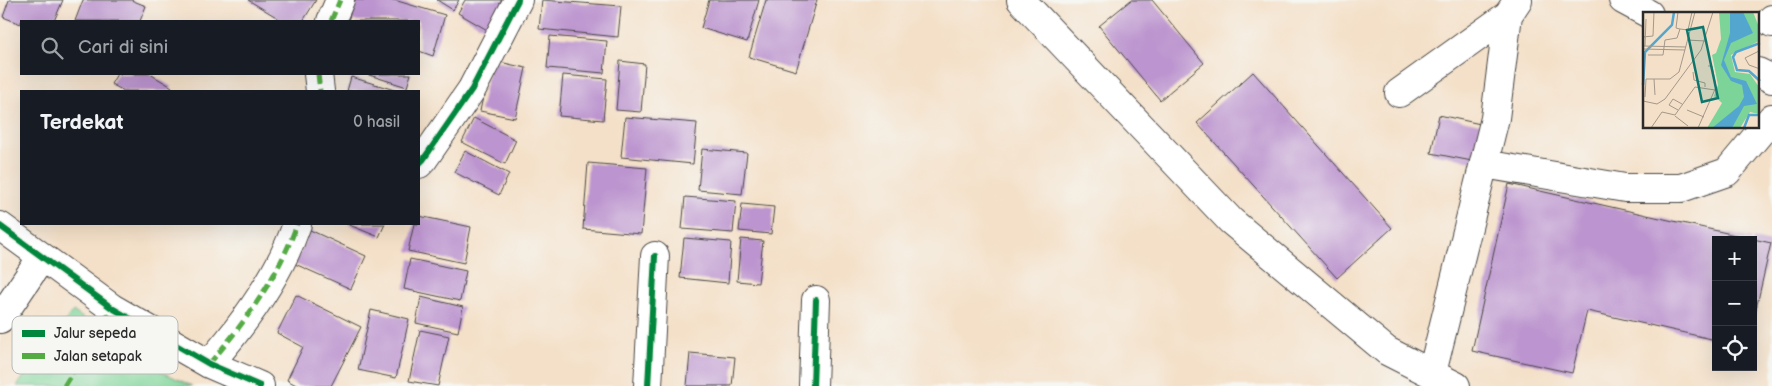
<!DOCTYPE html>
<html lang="id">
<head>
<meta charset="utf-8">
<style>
	body { margin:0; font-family:"Balsamiq Sans",sans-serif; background:#20242c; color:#f1f3f6 }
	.controls { position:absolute; right:15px; bottom:15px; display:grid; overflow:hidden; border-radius:0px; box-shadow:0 5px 20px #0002 }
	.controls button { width:45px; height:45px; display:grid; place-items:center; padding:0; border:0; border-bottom:1px solid #363941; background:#171b24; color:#f1f3f6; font:25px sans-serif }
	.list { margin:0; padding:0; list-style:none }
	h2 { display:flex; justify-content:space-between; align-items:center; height:65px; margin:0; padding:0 20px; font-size:21px }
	h2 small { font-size:16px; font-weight:400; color:#9ea1a6 }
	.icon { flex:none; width:28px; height:28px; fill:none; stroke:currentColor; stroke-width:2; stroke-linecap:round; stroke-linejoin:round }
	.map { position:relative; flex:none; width:1772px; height:386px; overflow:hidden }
	.search { position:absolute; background:#171b24; box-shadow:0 5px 20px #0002; left:20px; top:20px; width:400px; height:55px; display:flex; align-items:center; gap:12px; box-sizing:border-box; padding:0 18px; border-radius:0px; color:#9ea1a6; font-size:19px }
	.panel { position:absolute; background:#171b24; box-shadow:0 5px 20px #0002; left:20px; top:90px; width:400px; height:135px; border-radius:0px }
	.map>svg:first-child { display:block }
	.green { fill:#7dd498; stroke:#548062 }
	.building { fill:#bc94cf }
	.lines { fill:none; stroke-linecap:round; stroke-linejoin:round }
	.minor-casing { stroke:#494643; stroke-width:30 }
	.minor { stroke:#fff; stroke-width:28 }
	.quiet { stroke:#54ab44; stroke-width:5; stroke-dasharray:10 5; stroke-linecap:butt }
	.cycleway-casing { stroke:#f6f6f2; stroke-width:9 }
	.cycleway { stroke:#00873e; stroke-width:6 }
	.inset-river { fill:none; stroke:#53a7cf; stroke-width:2.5 }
	.inset-road { fill:none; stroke:#a49889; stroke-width:1 }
	.view { fill:#0f766e; fill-opacity:0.15; stroke:#0f766e; stroke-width:2.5 }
	.inset-edge { fill:none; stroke:#2b2b2b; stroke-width:2.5 }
	.key { fill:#f6f6f2; stroke:#b9b9b6; stroke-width:1 }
	.key-label { font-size:14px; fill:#2b2b2b }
</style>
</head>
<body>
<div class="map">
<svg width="1772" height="386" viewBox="0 0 1772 386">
	<rect width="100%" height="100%" fill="#f6f6f2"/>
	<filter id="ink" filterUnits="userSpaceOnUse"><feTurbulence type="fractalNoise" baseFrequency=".02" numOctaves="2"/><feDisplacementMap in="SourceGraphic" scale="10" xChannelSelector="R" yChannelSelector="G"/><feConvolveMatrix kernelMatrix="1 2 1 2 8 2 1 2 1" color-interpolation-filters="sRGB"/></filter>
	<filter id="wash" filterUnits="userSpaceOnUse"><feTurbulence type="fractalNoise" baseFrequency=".0096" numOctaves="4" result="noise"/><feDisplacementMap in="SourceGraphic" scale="20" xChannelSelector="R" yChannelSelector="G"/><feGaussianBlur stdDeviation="1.12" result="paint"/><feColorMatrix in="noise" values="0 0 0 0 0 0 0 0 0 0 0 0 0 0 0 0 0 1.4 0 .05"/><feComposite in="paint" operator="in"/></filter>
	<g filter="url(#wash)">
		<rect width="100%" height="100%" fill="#f4e0c8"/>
		<path class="green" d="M 73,311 L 148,365 L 192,386 L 17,386 Z"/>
		<g id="blocks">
			<path class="building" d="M 9,0 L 63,0 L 54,21 L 21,21 L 21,24 L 3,17 Z
				M 83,0 L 131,0 L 146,6 L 140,21 L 75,21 Z
				M 248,0 L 316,0 L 303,21 L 283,21 Z
				M 354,0 L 394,0 L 445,15 L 433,56 L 419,51 L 419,21 L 348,21 Z
				M 437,0 L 459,0 L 453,10 Z
				M 465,0 L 507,0 L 489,31 L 458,13 Z
				M 542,0 L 621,6 L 618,37 L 539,29 Z
				M 709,0 L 759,0 L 747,42 L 701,28 Z
				M 766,0 L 817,0 L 796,71 L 749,57 Z
				M 1131,0 L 1152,0 L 1204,63 L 1160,100 L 1099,26 Z
				M 550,36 L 607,41 L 604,73 L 547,68 Z
				M 491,60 L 526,68 L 515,118 L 480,111 Z
				M 620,61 L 645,64 L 641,112 L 616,110 Z
				M 1253,72 L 1392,228 L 1337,278 L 1197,123 Z
				M 117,74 L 150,74 L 172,87 L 170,91 L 124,91 L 111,84 Z
				M 366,74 L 411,74 L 407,87 Z
				M 563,75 L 607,79 L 603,120 L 559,116 Z
				M 351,77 L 398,91 L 347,91 Z
				M 1439,115 L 1485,125 L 1477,162 L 1431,153 Z
				M 625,117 L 697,123 L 693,164 L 621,157 Z
				M 474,118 L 516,140 L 505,164 L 462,142 Z
				M 702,149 L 747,153 L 742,194 L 698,190 Z
				M 465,151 L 509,174 L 499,195 L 454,172 Z
				M 588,163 L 647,168 L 641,234 L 583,229 Z
				M 1509,184 L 1771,243 L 1754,318 L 1753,240 L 1716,240 L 1716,340 L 1587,311 L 1572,373 L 1472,351 Z
				M 685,197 L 736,201 L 733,233 L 682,229 Z
				M 742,204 L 774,207 L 771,234 L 739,231 Z
				M 419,216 L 471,227 L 464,263 L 408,251 L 414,224 L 419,224 Z
				M 347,224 L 385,224 L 379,237 Z
				M 310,230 L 366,256 L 351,289 L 295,264 Z
				M 684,238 L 731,242 L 728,283 L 680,278 Z
				M 741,239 L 763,241 L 758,283 L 737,281 Z
				M 410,259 L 466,271 L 460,301 L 404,289 Z
				M 296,295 L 361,327 L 331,386 L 298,386 L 287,380 L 303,347 L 277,333 Z
				M 421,297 L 463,307 L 458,332 L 416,323 Z
				M 371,310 L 409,319 L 396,378 L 358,370 Z
				M 420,330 L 449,336 L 438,386 L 409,381 Z
				M 690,353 L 735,357 L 732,386 L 687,386 Z"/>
		</g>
	</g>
	<g filter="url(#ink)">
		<use href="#blocks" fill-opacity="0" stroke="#494643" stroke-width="1"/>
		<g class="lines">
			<g class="minor-casing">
				<path id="minor" d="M 1021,0 L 1231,221 L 1387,351 L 1456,386
					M 1623,0 L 1649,14
					M 1772,19 L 1772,23
					M 331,21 L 340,0
					M 1758,72 L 1772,79
					M 318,74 L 320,91
					M 1399,93 L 1508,15
					M 419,164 L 423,160 L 472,89 L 518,0
					M 1484,164 L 1625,188 L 1681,188 L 1727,172 L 1772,118
					M 0,226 L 112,308 L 209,364 L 260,386
					M 0,319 L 42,257
					M 209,364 C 244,324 280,274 297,224
					M 1432,373 L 1495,118 L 1508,15 L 1518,0
					M 648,386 L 655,256
					M 813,386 L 816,300"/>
			</g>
			<use href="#minor" class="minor"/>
			<path class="quiet" d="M 331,21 L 340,0
				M 318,74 L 320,91
				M 209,364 C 244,324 280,274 297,224
				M 64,386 L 112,308"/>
			<g class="cycleway-casing">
				<path id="cycleway" d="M 419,164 L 423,160 L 472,89 L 518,0
					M 0,226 L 112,308 L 209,364 L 260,386
					M 648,386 L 655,256
					M 813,386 L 816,300"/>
			</g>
			<use href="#cycleway" class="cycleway"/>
		</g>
	</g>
	<g transform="translate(1643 12)">
		<rect width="116" height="116" fill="#f4e0c8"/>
		<path d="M 76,0 L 110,0 L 116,15 L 116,29 L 88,43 L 92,60 L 107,62 L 116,75 L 116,102 L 107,100 L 97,116 L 64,116 L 79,91 L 71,84 L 75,73 L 69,43 L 73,41 L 78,27 Z" fill="#7dd498"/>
		<path d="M 87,0 L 100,0 L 110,21 L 88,31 L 81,48 L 88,65 L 103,69 L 114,92 L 101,94 L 89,116 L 69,116 L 96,94 L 101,85 L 99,73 L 88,69 L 78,53 L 87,21 Z" fill="#53a7cf"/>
		<path class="inset-river" d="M 117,31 L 93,40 L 90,45 L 94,58 L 106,59 L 117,69M 0,73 L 2,40 L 29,13 L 31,0M 101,116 L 106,103 L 117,103"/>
		<path class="inset-road" d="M 35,0 L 33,16 L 37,17M 0,25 L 10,24 L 11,0M 44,28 L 62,29M 0,34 L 43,35M 2,34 L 3,7M 0,37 L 42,38M 116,39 L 102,46 L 106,53 L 117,57M 5,43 L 20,43 L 22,28 L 34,26 L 37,17 L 45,18 L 49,0M 50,60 L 51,68 L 62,71 L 62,75M 11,67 L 12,83M 2,85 L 3,67 L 27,67 L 36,60 L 52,0M 0,89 L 14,92 L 22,87 L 58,38 L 70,0M 35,98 L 26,93 L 30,87 L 39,92M 44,98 L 61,105M 32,104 L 45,114M 8,116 L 19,100 L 32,103 L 52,75 L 72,78M 55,116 L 73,75 L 69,54 L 65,54"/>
		<path class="view" d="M 60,15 L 75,86 L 59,90 L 44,18 Z"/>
		<rect width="116" height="116" class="inset-edge"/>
	</g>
	<rect x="12" y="316" width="166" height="58" rx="8" class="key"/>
	<rect x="22" y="330" width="23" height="7" fill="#00873e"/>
	<rect x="22" y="353" width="23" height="6" fill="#54ab44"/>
	<g class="key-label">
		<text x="54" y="338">Jalur sepeda</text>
		<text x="54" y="361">Jalan setapak</text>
	</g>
</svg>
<div class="controls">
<button>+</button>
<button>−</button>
<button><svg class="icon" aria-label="locate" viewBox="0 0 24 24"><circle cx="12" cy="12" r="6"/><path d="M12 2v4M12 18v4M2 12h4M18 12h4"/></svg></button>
</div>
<div class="search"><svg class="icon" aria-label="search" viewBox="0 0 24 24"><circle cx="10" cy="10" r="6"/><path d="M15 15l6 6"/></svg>Cari di sini</div>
<section class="panel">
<h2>Terdekat<small>0 hasil</small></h2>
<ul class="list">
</ul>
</section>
</div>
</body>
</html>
